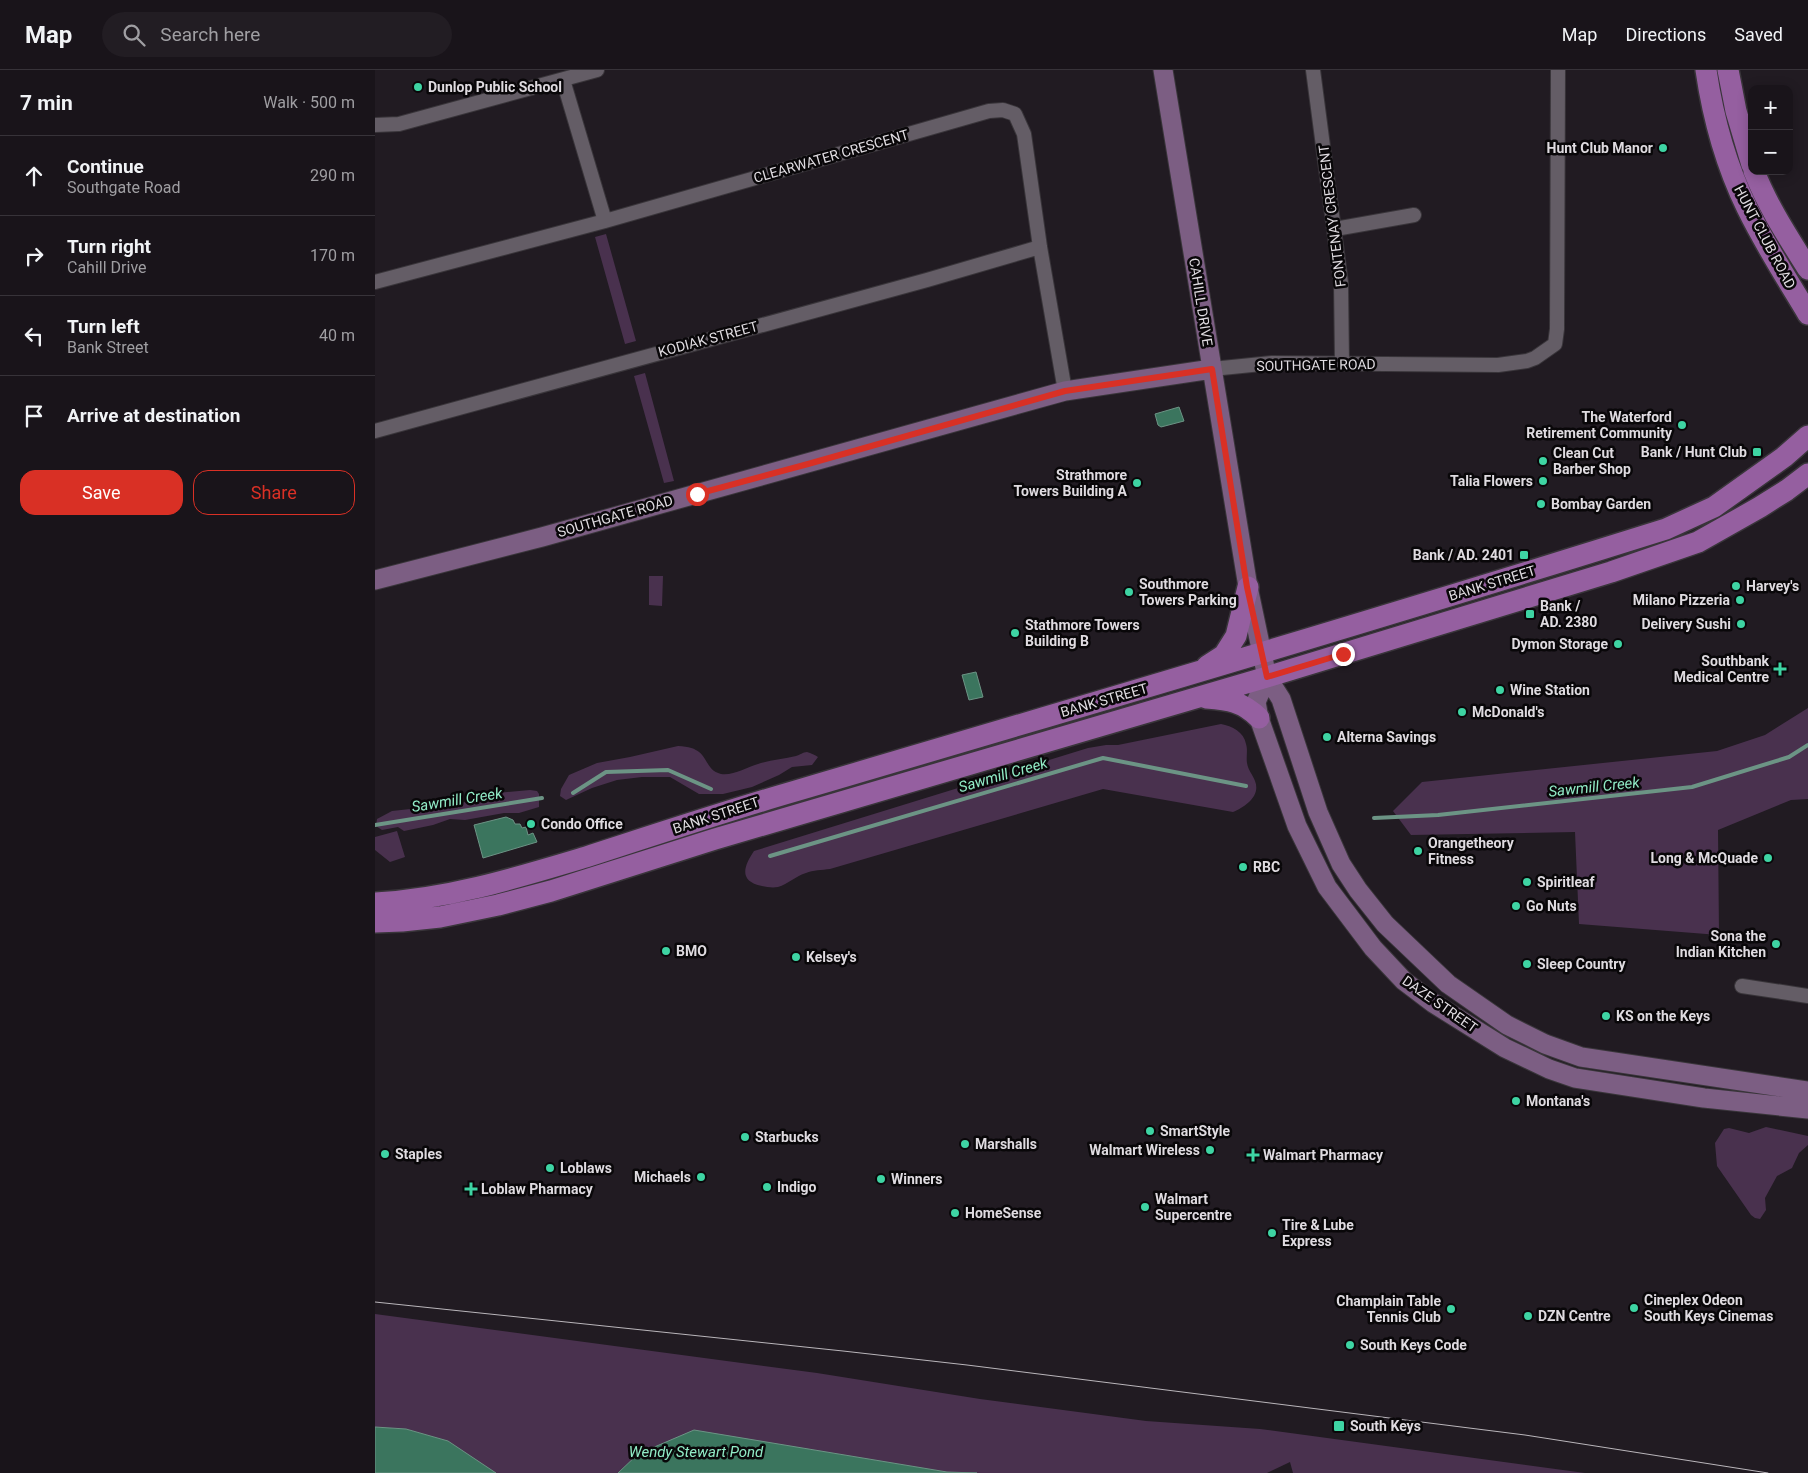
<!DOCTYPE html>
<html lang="en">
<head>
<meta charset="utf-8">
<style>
	body { margin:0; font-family:Roboto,sans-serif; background:#221d23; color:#f1f3f6 }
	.controls { position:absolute; right:15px; top:15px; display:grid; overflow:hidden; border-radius:10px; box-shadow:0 2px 12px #0003 }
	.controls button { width:45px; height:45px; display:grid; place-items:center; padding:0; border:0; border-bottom:1px solid #373339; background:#19141a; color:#f1f3f6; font:25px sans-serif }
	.stop { position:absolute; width:15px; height:15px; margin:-11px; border:4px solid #d93025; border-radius:50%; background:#fff }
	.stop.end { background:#d93025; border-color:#fff; box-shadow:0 1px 5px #0008 }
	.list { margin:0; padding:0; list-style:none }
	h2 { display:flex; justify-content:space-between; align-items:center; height:65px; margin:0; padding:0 20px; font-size:21px }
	h2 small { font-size:16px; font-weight:400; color:#9f9ea2 }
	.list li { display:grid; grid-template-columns:32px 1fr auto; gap:15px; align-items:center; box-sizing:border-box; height:80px; padding:0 20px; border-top:1px solid #373339 }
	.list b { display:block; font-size:19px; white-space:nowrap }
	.list p { margin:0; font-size:16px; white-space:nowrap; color:#9f9ea2 }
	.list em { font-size:16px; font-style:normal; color:#9f9ea2 }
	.actions { display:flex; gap:10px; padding:15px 20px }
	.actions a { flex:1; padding:11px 0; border:1px solid #d93025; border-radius:15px; text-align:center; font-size:18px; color:#d93025 }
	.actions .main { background:#d93025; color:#fff }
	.icon { flex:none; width:28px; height:28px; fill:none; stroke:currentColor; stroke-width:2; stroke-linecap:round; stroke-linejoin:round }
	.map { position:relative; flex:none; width:1433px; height:1403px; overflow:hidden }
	header { display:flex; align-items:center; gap:30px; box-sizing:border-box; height:70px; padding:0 25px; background:#19141a; border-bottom:1px solid #373339 }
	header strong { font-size:24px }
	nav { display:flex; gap:28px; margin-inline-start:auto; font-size:18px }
	.search { width:350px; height:45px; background:#221d23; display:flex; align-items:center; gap:12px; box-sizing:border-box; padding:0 18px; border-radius:28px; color:#9f9ea2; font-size:19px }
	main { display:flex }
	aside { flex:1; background:#19141a }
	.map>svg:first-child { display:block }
	.green { fill:#49314e }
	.water { fill:#3b755e; stroke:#6c9485 }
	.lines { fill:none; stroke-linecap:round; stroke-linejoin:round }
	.stream { stroke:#6c9485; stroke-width:4 }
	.street-casing { stroke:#39353a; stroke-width:16 }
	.secondary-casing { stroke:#39353a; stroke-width:21 }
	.primary-casing { stroke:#39353a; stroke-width:24 }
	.street { stroke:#645d66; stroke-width:14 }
	.secondary { stroke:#7c5e83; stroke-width:19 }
	.primary { stroke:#955fa0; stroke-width:21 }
	.tram { stroke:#bab6bb; stroke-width:1 }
	.route { stroke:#d93025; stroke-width:6 }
	.poi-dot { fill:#3ed4a3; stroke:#090709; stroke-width:2 }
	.labels { text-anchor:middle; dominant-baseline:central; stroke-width:5; stroke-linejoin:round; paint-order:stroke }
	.poi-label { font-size:14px; font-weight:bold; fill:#dfdbe0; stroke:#090709; text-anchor:start }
	.street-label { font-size:14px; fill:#dfdbe0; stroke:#090709 }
	.water-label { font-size:15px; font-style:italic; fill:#91ebc6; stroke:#090709 }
</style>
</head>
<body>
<header>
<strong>Map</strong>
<div class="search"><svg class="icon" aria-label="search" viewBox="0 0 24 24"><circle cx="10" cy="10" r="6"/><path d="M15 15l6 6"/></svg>Search here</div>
<nav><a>Map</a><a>Directions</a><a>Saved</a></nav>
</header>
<main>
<aside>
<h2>7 min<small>Walk · 500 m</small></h2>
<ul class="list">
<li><svg class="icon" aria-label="ahead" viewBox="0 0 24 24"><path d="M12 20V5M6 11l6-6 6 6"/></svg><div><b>Continue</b><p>Southgate Road</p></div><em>290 m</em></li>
<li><svg class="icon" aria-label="right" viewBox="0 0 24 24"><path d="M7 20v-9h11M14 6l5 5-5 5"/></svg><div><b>Turn right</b><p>Cahill Drive</p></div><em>170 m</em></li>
<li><svg class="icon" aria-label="left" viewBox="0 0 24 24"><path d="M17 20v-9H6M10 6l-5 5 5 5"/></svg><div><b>Turn left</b><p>Bank Street</p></div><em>40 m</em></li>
<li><svg class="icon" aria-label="arrive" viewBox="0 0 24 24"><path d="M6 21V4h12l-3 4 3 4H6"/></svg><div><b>Arrive at destination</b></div></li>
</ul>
<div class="actions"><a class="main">Save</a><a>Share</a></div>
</aside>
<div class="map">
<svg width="1433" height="1403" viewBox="0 0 1433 1403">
	<rect width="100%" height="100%" fill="#211b22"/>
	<path class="green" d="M 231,164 L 261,271 L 250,274 L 220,167 Z
		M 270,303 L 299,411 L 289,413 L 259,306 Z
		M 274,506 L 288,506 L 287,536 L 274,535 Z
		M 1433,638 L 1433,729 L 1416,730 L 1343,760 L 1344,865 L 1204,854 L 1200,762 L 1036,765 L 1018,741 L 1047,712 L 1342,681 L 1390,665 Z
		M 846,654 C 857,656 869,662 871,674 C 873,680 871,687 872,693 C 873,700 878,705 880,711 C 886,726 870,737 858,742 L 728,719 L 455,799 C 447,800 438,800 431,803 C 421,806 413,814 403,817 C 397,818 392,817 387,816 C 363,811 369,796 379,781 L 713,678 L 731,675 L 743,675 Z
		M 303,676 C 337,677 326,699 346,704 C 358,706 372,697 383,694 C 395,690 409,689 421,686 C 425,685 428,682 432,682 C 436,683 440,685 443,687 L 437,695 L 417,697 L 404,705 L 377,717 L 348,724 L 324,724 L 295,707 L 267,707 L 242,710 L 217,718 L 191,730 L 185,726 L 186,719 L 194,705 L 222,693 L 255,687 Z
		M 155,720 L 162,721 L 164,724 L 164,737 L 144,743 L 129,743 L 90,750 L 75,749 L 58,755 L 29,761 L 23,757 L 7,760 L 1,756 L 2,749 L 17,741 L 81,734 L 108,728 L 122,723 Z
		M 22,761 L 30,787 L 15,792 L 0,780 L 0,767 Z
		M 1391,1057 L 1433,1066 L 1433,1075 L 1424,1083 L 1417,1098 L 1402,1106 L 1390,1128 L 1391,1140 L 1385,1149 L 1380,1148 L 1376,1145 L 1342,1096 L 1340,1073 L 1349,1059 L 1354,1058 L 1374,1063 Z
		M 0,1244 L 442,1303 L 605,1329 L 771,1351 L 885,1359 L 1210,1403 L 918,1403 L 915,1392 L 892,1403 L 602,1403 L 572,1402 L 432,1379 L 263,1384 L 243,1403 L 121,1403 L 73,1371 L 31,1359 L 0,1357 Z"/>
	<path class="water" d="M 804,337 L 809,351 L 786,357 L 783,355 L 780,344 Z
		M 601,602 L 608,627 L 594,630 L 587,605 Z
		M 131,747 L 138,750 L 140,754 L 145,754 L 147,758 L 151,757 L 153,765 L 158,763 L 162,772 L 108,788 L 99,755 Z
		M 0,1357 L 31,1359 L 73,1371 L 121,1403 L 0,1403 Z
		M 319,1360 L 572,1402 L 602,1403 L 243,1403 L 263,1384 Z"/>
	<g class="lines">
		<path class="stream" d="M 198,723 L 231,702 L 293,700 L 336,719
			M 999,748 L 1063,745 L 1317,717 L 1414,687 L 1433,675
			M 0,755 L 167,728
			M 395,786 L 728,688 L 871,716"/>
		<g class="street-casing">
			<path id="street" d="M 938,0 L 966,213 L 967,293
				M 188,10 L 230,151
				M 0,55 L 24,54 L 222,0
				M 960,159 L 1039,145
				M 0,212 L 230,151 L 614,41 L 628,40 L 640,44 L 649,64 L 665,177 L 690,321
				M 837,299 L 897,293 L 1123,295 L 1152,291 L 1160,288 L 1180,274 L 1182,259 L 1183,0
				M 0,361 L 552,210 L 665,177
				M 1367,916 L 1433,926"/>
		</g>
		<g class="secondary-casing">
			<path id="secondary" d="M 788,0 L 873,517 L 892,607 L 906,629 L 943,742 L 966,794 L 983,820 L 1010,854 L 1073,914 L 1132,955 L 1170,974 L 1206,987 L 1433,1021
				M 0,510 L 167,467 L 690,321 L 837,299
				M 892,607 L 881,632 L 884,648 L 922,756 L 952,817 L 998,878 L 1029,911 L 1058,933 L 1130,978 L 1174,999 L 1200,1008 L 1329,1028 L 1433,1039"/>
		</g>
		<g class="primary-casing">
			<path id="primary" d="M 1331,0 C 1338,48 1351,95 1372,138 C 1390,175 1412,209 1433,244
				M 1353,0 L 1361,41 L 1377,95
				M 1379,101 C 1393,137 1413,167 1433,199
				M 832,596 L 849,585 L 861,566 L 873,517
				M 831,628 C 854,630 867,631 884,648
				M 0,833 C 73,829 141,808 211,787 C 279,765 348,742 417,722 C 709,636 1001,550 1291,459 L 1339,437 L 1409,387 L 1433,366
				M 0,852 L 27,851 L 65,847 L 123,835 L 176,821 L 340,769 L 892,607 L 1236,502 L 1323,472 L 1385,437 L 1412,420 L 1433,404"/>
		</g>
		<use href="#street" class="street"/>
		<use href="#secondary" class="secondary"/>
		<use href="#primary" class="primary"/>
		<path class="tram" d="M 0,1232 L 468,1281 L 592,1295 L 1150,1365 L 1393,1403"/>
	</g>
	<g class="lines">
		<path class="route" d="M 322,424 L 433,394 L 690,321 L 837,299 L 872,517 L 892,607 L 968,584"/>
	</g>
	<g class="poi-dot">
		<circle cx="43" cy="17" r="5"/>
		<circle cx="1288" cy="78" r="5"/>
		<circle cx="1307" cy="355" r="5"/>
		<rect x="1377" y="377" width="10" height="10" rx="2.5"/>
		<circle cx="1168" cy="391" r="5"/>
		<circle cx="1168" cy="411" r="5"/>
		<circle cx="762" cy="413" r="5"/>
		<circle cx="1166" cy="434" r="5"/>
		<rect x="1144" y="480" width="10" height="10" rx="2.5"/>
		<circle cx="1361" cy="516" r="5"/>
		<circle cx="754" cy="522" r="5"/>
		<circle cx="1365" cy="530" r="5"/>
		<rect x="1150" y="539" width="10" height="10" rx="2.5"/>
		<circle cx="1366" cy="554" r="5"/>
		<circle cx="640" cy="563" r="5"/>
		<circle cx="1243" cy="574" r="5"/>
		<path d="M1402.5 591.5h5v5h5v5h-5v5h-5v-5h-5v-5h5z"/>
		<circle cx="1125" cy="620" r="5"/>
		<circle cx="1087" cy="642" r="5"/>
		<circle cx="952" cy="667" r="5"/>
		<circle cx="156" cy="754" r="5"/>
		<circle cx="1043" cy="781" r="5"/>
		<circle cx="1393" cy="788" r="5"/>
		<circle cx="868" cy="797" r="5"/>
		<circle cx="1152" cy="812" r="5"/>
		<circle cx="1141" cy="836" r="5"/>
		<circle cx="1401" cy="874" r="5"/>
		<circle cx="291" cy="881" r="5"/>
		<circle cx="421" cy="887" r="5"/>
		<circle cx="1152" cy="894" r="5"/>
		<circle cx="1231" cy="946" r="5"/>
		<circle cx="1141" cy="1031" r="5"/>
		<circle cx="775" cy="1061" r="5"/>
		<circle cx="370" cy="1067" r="5"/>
		<circle cx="590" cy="1074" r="5"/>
		<circle cx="835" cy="1080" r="5"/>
		<circle cx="10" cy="1084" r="5"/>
		<path d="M875.5 1077.5h5v5h5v5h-5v5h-5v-5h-5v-5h5z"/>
		<circle cx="175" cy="1098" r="5"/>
		<circle cx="326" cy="1107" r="5"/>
		<circle cx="506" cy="1109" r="5"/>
		<circle cx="392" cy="1117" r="5"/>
		<path d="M93.5 1111.5h5v5h5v5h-5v5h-5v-5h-5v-5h5z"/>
		<circle cx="770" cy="1137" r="5"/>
		<circle cx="580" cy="1143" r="5"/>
		<circle cx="897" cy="1163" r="5"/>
		<circle cx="1259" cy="1238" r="5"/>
		<circle cx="1076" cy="1239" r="5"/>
		<circle cx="1153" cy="1246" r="5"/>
		<circle cx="975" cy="1275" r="5"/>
		<rect x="958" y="1350" width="12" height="12" rx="2.5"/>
	</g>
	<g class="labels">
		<g class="poi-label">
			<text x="53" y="17">Dunlop Public School</text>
			<text x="1278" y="78" text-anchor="end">Hunt Club Manor</text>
			<text x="1297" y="347" text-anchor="end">The Waterford<tspan x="1297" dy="16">Retirement Community</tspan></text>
			<text x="1372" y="382" text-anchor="end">Bank / Hunt Club</text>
			<text x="1178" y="383">Clean Cut<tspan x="1178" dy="16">Barber Shop</tspan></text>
			<text x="752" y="405" text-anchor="end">Strathmore<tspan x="752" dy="16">Towers Building A</tspan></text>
			<text x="1158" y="411" text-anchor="end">Talia Flowers</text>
			<text x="1176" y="434">Bombay Garden</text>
			<text x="1139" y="485" text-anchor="end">Bank / AD. 2401</text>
			<text x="764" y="514">Southmore<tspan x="764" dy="16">Towers Parking</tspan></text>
			<text x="1371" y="516">Harvey's</text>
			<text x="1355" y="530" text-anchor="end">Milano Pizzeria</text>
			<text x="1165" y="536">Bank /<tspan x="1165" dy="16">AD. 2380</tspan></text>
			<text x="1356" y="554" text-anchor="end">Delivery Sushi</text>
			<text x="650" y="555">Stathmore Towers<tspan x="650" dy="16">Building B</tspan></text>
			<text x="1233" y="574" text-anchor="end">Dymon Storage</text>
			<text x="1394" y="591" text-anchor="end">Southbank<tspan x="1394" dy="16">Medical Centre</tspan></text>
			<text x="1135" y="620">Wine Station</text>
			<text x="1097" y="642">McDonald's</text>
			<text x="962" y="667">Alterna Savings</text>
			<text x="166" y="754">Condo Office</text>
			<text x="1053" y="773">Orangetheory<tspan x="1053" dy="16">Fitness</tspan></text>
			<text x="1383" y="788" text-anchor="end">Long &amp; McQuade</text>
			<text x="878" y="797">RBC</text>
			<text x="1162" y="812">Spiritleaf</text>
			<text x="1151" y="836">Go Nuts</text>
			<text x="1391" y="866" text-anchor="end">Sona the<tspan x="1391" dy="16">Indian Kitchen</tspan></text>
			<text x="301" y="881">BMO</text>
			<text x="431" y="887">Kelsey's</text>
			<text x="1162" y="894">Sleep Country</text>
			<text x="1241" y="946">KS on the Keys</text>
			<text x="1151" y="1031">Montana's</text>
			<text x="785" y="1061">SmartStyle</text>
			<text x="380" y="1067">Starbucks</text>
			<text x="600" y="1074">Marshalls</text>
			<text x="825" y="1080" text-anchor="end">Walmart Wireless</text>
			<text x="20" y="1084">Staples</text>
			<text x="888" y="1085">Walmart Pharmacy</text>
			<text x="185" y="1098">Loblaws</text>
			<text x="316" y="1107" text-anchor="end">Michaels</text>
			<text x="516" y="1109">Winners</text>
			<text x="402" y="1117">Indigo</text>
			<text x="106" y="1119">Loblaw Pharmacy</text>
			<text x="780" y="1129">Walmart<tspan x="780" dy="16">Supercentre</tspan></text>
			<text x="590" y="1143">HomeSense</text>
			<text x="907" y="1155">Tire &amp; Lube<tspan x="907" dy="16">Express</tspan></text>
			<text x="1269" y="1230">Cineplex Odeon<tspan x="1269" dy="16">South Keys Cinemas</tspan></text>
			<text x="1066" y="1231" text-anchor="end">Champlain Table<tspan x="1066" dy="16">Tennis Club</tspan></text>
			<text x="1163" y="1246">DZN Centre</text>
			<text x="985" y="1275">South Keys Code</text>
			<text x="975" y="1356">South Keys</text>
		</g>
		<g class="street-label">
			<text transform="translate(456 86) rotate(-16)">CLEARWATER CRESCENT</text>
			<text transform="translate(957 146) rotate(-97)">FONTENAY CRESCENT</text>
			<text transform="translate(1390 167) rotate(62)">HUNT CLUB ROAD</text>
			<text transform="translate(826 232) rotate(81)">CAHILL DRIVE</text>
			<text transform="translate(333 269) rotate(-15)">KODIAK STREET</text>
			<text transform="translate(941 295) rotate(-1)">SOUTHGATE ROAD</text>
			<text transform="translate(240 446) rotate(-16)">SOUTHGATE ROAD</text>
			<text transform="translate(1117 513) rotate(-17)">BANK STREET</text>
			<text transform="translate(729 630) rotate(-16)">BANK STREET</text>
			<text transform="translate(341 745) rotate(-18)">BANK STREET</text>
			<text transform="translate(1065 934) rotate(35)">DAZE STREET</text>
		</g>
		<g class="water-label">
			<text transform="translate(628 705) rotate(-16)">Sawmill Creek</text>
			<text transform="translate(1219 717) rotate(-6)">Sawmill Creek</text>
			<text transform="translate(82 730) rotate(-9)">Sawmill Creek</text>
			<text x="321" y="1382">Wendy Stewart Pond</text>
		</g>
	</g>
</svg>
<div class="controls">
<button>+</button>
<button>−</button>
</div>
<div class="stop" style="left:322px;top:424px"></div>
<div class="stop end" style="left:968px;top:584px"></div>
</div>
</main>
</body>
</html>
